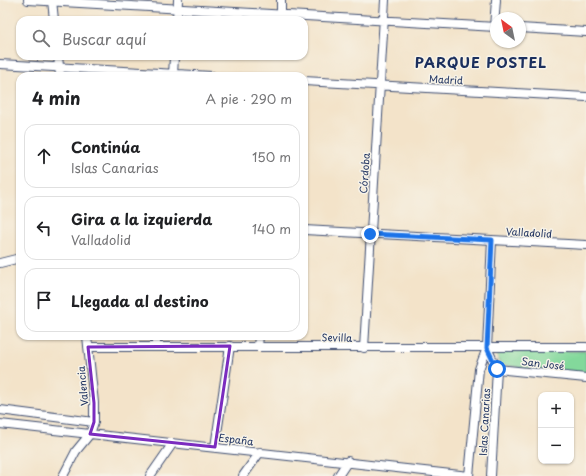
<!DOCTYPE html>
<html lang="es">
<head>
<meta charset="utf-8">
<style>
	body { margin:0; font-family:"Playpen Sans",sans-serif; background:#f6f6f6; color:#202124 }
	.controls { position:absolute; right:12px; bottom:12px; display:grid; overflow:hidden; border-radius:8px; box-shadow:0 1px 3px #0004 }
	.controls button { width:36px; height:36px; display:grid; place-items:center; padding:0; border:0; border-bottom:1px solid #e0e0e0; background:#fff; color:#202124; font:20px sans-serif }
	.compass { position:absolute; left:490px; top:12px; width:36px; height:36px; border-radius:50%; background:#fff; box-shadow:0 1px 3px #0004; rotate:327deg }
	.stop { position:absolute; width:12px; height:12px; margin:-9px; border:3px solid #1a73e8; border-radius:50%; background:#fff }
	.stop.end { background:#1a73e8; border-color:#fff; box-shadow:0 1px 4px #0008 }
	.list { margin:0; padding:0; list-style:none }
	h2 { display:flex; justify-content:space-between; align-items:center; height:52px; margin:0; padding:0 16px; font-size:17px }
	h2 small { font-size:13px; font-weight:400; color:#757577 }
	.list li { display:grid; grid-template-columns:26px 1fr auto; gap:12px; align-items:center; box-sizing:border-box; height:64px; margin:0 8px 8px; padding:0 8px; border:1px solid #e0e0e0; border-radius:12px }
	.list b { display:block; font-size:15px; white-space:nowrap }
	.list p { margin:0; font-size:13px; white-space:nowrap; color:#757577 }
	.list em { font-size:13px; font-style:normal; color:#757577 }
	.icon { flex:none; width:22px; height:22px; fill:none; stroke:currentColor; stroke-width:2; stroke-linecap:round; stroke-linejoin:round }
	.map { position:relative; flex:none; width:586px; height:476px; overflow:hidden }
	.search { position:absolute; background:#fff; box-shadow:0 1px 3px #0004; left:16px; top:16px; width:292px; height:44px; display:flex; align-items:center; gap:10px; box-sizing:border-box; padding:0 14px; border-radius:12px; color:#757577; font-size:15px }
	.panel { position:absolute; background:#fff; box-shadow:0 1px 3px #0004; left:16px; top:72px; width:292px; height:268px; border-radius:12px }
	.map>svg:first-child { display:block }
	.green { fill:#83d89b; stroke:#4f847c }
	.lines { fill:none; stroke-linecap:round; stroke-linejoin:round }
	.minor-casing { stroke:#3b4a6e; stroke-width:10 }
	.minor { stroke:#fff; stroke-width:8 }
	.route { stroke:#1a73e8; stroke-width:5 }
	.marked { fill:none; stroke:#7b2cbf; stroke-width:3; stroke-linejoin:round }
	.labels { text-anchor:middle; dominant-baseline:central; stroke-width:3; stroke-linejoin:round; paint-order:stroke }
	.street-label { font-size:10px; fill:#1b2f5e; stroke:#f7f3e8 }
	.district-label { font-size:14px; font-weight:bold; letter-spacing:1px; fill:#1b2f5e; stroke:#f7f3e8 }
</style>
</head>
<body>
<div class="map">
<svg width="586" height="476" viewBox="0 0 586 476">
	<rect width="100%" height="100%" fill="#f7f3e8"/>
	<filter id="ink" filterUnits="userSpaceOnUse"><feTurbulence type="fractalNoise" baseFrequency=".025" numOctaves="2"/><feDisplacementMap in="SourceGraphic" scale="8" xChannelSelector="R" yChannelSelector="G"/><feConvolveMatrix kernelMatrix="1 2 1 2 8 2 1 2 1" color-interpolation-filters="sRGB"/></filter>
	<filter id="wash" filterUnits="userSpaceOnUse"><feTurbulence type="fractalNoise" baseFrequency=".012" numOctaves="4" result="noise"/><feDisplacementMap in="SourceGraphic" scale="16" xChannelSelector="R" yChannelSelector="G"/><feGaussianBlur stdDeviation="0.9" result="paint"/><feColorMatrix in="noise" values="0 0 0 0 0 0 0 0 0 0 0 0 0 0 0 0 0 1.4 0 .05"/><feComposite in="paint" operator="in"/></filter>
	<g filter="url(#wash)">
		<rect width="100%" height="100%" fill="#f3e3c9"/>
		<path class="green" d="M 500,351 L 586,351 L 586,375 L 501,365 L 497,356 Z"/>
	</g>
	<g filter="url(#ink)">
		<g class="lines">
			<g class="minor-casing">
				<path id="minor" d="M 28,0 L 496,27
					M 52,0 L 54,20
					M 281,15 L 281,0
					M 177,20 L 178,0
					M 494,27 L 496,0
					M 520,28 L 586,32
					M 58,56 L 60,76
					M 0,64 L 212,76
					M 173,76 L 174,56
					M 304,81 L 586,97
					M 304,230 L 586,245
					M 0,263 L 20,258
					M 156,346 L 156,336
					M 258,346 L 259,336
					M 88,347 L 586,347
					M 364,348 L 385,0
					M 497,369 L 586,378
					M 0,410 L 94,422
					M 0,424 L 469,476
					M 215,447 L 230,346
					M 63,476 L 76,451 L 90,434 L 94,422 L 94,403 L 87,336
					M 150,476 L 173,443
					M 243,476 L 260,452
					M 338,476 L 348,461
					M 469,476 L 479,369 L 487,348
					M 491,476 L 497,369 L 487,348 L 492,240"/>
			</g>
			<use href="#minor" class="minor"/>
		</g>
	</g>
	<g class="lines" filter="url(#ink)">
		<path class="route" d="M 370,234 L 492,240 L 487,348 L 497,369"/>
	</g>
	<path class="marked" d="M 230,346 L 215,447 L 90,434 L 94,422 L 94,403 L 88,347 Z"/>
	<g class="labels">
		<g class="street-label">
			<text transform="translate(446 79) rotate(3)">Madrid</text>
			<text transform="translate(364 173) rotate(-86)">Córdoba</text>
			<text transform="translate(529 232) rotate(3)">Valladolid</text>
			<text transform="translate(337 337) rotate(1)">Sevilla</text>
			<text transform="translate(543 363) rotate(7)">San José</text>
			<text transform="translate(82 386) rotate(-95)">Valencia</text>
			<text transform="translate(484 422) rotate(-87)">Islas Canarias</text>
			<text transform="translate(236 439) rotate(7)">España</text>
		</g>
		<g class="district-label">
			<text x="481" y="62">PARQUE POSTEL</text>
		</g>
	</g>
</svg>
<div class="controls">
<button>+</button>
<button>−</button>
</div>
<svg class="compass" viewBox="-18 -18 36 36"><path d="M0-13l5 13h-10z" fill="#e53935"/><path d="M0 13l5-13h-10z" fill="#757577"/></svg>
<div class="stop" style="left:497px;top:369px"></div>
<div class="stop end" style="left:370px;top:234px"></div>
<div class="search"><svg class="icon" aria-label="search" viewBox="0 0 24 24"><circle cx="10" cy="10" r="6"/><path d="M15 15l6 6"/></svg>Buscar aquí</div>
<section class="panel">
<h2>4 min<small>A pie · 290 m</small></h2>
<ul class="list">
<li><svg class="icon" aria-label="ahead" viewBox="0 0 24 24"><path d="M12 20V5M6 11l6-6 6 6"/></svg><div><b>Continúa</b><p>Islas Canarias</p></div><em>150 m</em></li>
<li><svg class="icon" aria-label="left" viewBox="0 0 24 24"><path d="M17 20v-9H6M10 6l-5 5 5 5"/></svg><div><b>Gira a la izquierda</b><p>Valladolid</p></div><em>140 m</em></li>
<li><svg class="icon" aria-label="arrive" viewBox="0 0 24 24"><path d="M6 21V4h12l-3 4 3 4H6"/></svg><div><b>Llegada al destino</b></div></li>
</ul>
</section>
</div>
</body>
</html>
